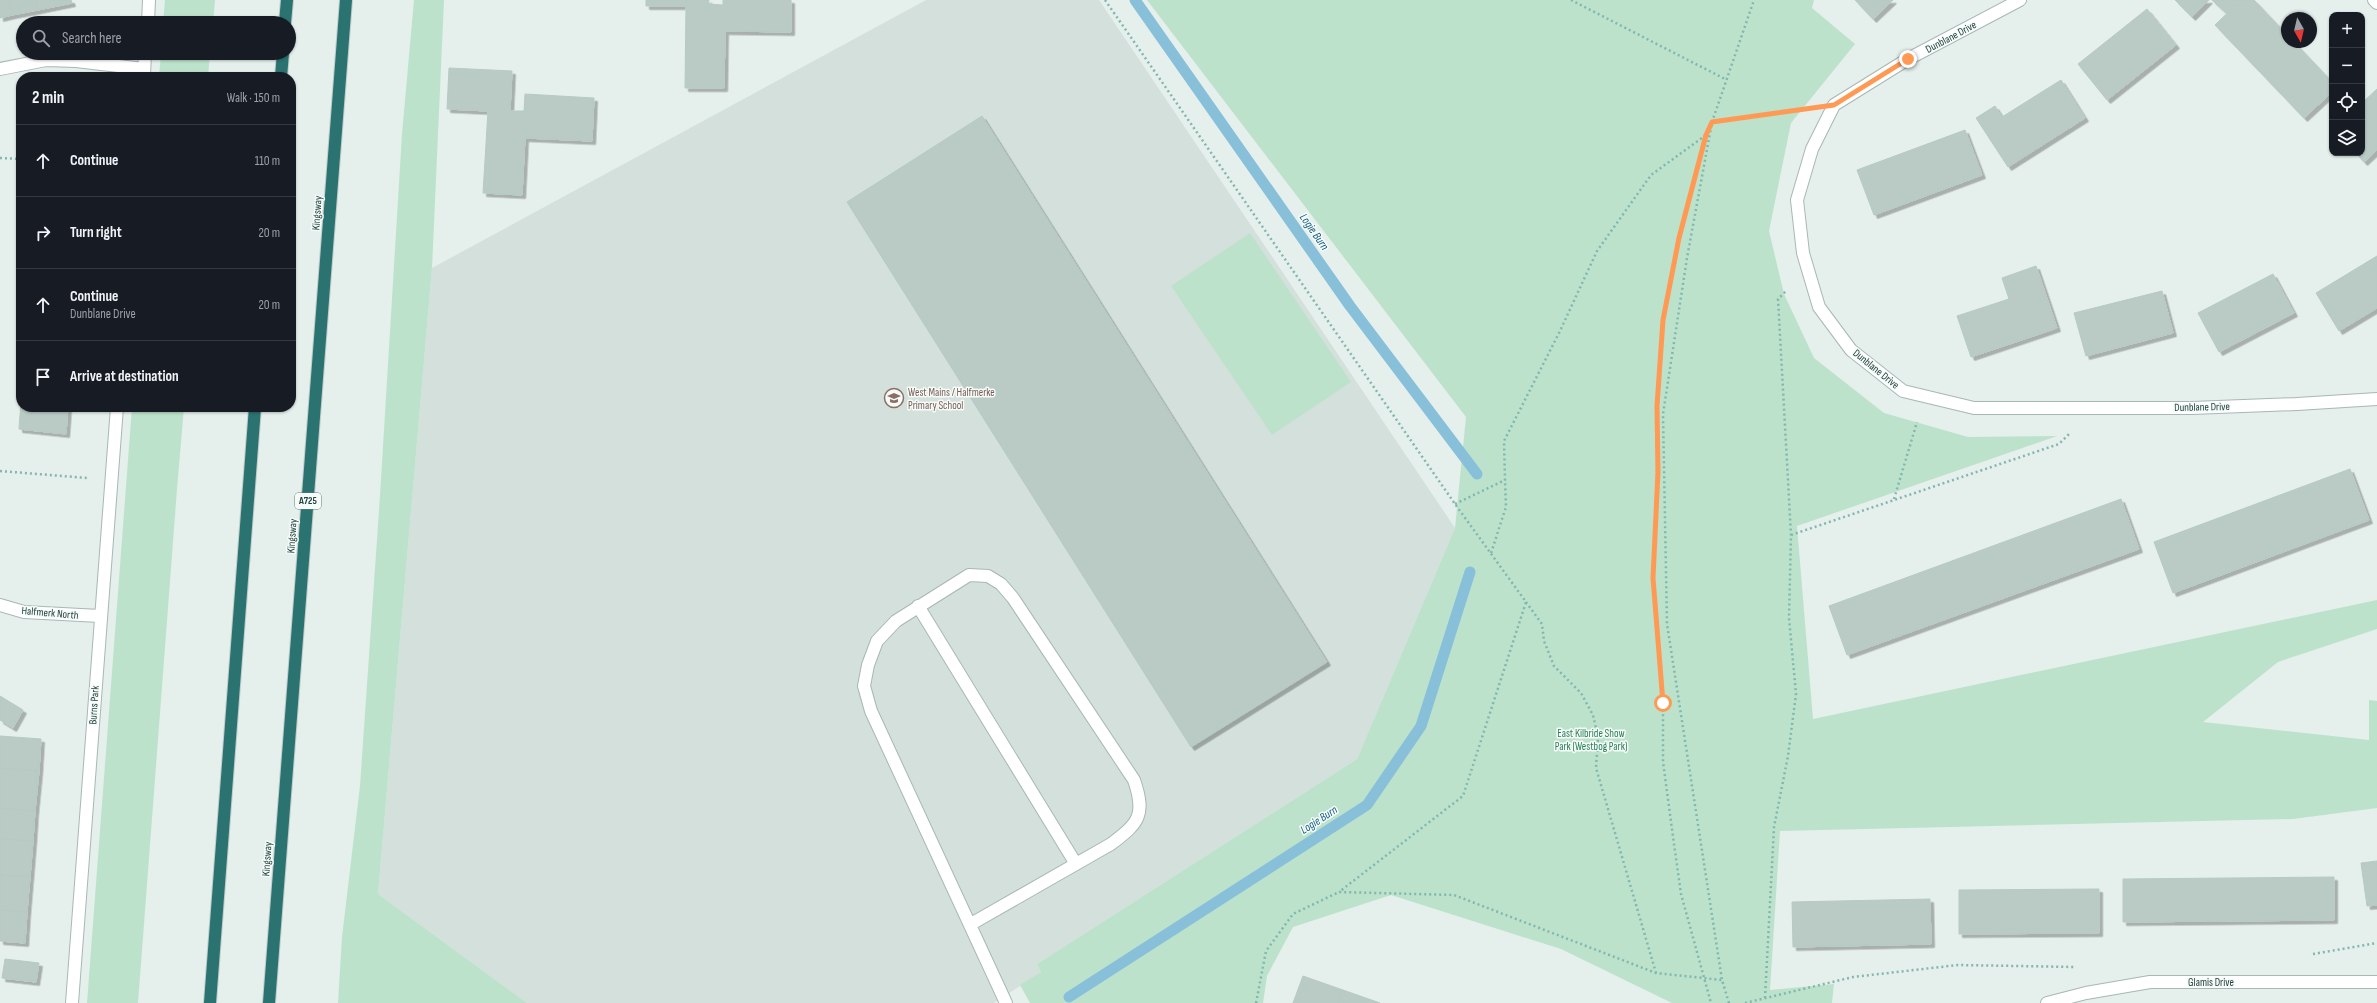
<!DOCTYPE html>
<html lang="en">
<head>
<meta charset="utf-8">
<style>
	body { margin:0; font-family:"Sofia Sans Condensed",sans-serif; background:#242831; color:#f1f3f6 }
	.controls { position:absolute; right:12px; top:12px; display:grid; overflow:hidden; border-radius:8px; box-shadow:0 1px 3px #0004 }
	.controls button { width:36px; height:36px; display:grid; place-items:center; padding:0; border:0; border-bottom:1px solid #363941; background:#171b24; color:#f1f3f6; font:20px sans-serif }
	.compass { position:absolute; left:2281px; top:12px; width:36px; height:36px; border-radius:50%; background:#171b24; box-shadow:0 1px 3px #0004; rotate:172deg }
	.stop { position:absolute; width:12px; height:12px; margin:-9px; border:3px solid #ff9954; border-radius:50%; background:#fff }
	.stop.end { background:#ff9954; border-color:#fff; box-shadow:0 1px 4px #0008 }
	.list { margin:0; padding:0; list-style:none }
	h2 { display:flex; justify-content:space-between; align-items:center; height:52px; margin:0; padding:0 16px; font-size:17px }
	h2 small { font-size:13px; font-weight:400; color:#9ea1a6 }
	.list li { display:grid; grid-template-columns:26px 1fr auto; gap:12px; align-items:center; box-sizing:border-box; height:72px; padding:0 16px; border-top:1px solid #363941 }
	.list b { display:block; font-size:15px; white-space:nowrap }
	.list p { margin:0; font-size:13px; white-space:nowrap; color:#9ea1a6 }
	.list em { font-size:13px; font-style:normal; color:#9ea1a6 }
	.icon { flex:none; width:22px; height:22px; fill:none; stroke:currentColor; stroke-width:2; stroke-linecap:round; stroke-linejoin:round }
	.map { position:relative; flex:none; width:2377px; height:1003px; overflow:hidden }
	.search { position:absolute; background:#171b24; box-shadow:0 1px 3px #0004; left:16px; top:16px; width:280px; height:44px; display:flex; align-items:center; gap:10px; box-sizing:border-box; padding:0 14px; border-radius:22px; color:#9ea1a6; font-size:15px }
	.panel { position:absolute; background:#171b24; box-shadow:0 1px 3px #0004; left:16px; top:72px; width:280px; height:340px; border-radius:16px }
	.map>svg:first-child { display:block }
	.built { fill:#d3e0dc }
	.green { fill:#bce2cc }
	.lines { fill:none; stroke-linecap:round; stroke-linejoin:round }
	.stream { stroke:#88c0d9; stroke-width:11 }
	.building { fill:#bacbc6; stroke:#b6cac5; filter:url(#shadow) }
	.lane-casing { stroke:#a7b8b5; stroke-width:14 }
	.street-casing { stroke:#a7b8b5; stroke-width:14 }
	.highway-casing { stroke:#c1cbca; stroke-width:14 }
	.path { stroke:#82b6ae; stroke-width:2.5; stroke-dasharray:2 3; stroke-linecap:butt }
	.lane { stroke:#fff; stroke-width:12 }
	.street { stroke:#fff; stroke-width:12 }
	.highway { stroke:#2a7370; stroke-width:12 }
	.route { stroke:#ff9954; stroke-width:5 }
	.labels { text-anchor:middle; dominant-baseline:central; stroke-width:3; stroke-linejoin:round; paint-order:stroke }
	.shield { fill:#f6fbf9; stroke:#627b78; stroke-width:1 }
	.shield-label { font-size:10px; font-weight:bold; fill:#224440 }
	.street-label { font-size:11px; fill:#224440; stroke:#f6fbf9 }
	.education-label { font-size:11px; fill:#785e54; stroke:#f6fbf9; text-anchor:start }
	.park-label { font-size:11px; fill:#277f57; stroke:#f6fbf9 }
	.water-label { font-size:12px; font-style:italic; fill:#156186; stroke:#f6fbf9 }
</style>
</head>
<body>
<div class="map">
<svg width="2377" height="1003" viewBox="0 0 2377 1003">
	<defs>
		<filter id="shadow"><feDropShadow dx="3.5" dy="3.5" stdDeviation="0" flood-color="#0004"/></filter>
	</defs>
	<rect width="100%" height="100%" fill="#e5efec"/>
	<path class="built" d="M 926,0 L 1099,0 L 1455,528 L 1357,759 L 1037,964 L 1041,972 L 994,1003 L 527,1003 L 378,894 L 432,268 Z"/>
	<path class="green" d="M 165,0 L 215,0 L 213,23 L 163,23 Z
		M 414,0 L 444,0 L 432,268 L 378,894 L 527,1003 L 338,1003 L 342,937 L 360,786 L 380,496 L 402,134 Z
		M 1147,0 L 1814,0 L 1812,8 L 1855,44 L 1791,123 L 1769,231 L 1784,294 L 1814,358 L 1884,413 L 1968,437 L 2057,436 L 1797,526 L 1813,719 L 2377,600 L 2377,629 L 2278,662 L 2203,722 L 2369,740 L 2369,700 L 2377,701 L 2377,808 L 2293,819 L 1780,831 L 1770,990 L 1834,984 L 1832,1003 L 1672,1003 L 1561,949 L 1391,895 L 1293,927 L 1267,976 L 1263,1003 L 1030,1003 L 1020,985 L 1041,972 L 1037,964 L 1357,759 L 1455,528 L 1466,417 Z
		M 161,53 L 210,53 L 208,77 L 159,77 Z
		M 1250,233 L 1351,382 L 1272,435 L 1171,286 Z
		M 132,407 L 184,407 L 177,489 L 138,1003 L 87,1003 Z"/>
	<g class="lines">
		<path class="stream" d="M 1135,0 L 1350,306 L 1477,474
			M 1069,997 L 1367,805 L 1421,726 L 1470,572"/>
	</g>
	<path class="building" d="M 0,0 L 9,0 L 12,15 L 0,18 Z
		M 9,0 L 36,0 L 38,10 L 12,15 Z
		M 36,0 L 71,0 L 72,3 L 38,10 Z
		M 646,0 L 709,0 L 708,4 L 723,5 L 723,0 L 791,0 L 791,32 L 725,31 L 724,88 L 685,88 L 686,6 L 646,6 Z
		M 1855,0 L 1893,0 L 1873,19 Z
		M 2175,0 L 2209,0 L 2192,17 Z
		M 2212,0 L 2240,0 L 2226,13 Z
		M 2241,0 L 2254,0 L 2287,35 L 2287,42 L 2294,42 L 2332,82 L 2332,92 L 2304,118 L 2215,25 Z
		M 2147,9 L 2176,45 L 2107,100 L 2078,64 Z
		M 449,68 L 512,71 L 510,111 L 524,111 L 525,94 L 594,98 L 592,141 L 525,138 L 522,195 L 483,193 L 488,111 L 447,109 Z
		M 2061,80 L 2085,118 L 2008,167 L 1976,118 L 1995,106 L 2002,117 Z
		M 2377,89 L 2377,150 L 2364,162 L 2356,153 L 2362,153 L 2362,103 Z
		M 982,116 L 1327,662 L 1191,747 L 847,202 Z
		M 1965,130 L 1982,175 L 1874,215 L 1857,170 Z
		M 2377,256 L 2377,308 L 2339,331 L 2316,293 Z
		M 2036,266 L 2057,328 L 1971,357 L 1957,316 L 2009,299 L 2002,278 Z
		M 2273,274 L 2294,313 L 2219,352 L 2198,313 Z
		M 2162,291 L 2173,333 L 2086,356 L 2074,313 Z
		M 21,401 L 21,407 L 68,407 L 66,434 L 19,429 Z
		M 2350,469 L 2369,520 L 2173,593 L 2154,542 Z
		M 2121,499 L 2139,549 L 1847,655 L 1829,606 Z
		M 0,696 L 23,710 L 13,728 L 0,720 Z
		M 0,736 L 41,739 L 39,771 L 0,768 Z
		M 0,768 L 39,771 L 35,811 L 0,808 Z
		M 0,808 L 35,811 L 33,841 L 0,839 Z
		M 0,839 L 33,841 L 30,877 L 0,875 Z
		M 2377,861 L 2377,905 L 2367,906 L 2361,863 Z
		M 0,875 L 30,877 L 27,912 L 0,910 Z
		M 2334,877 L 2334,920 L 2123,922 L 2123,879 Z
		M 2099,889 L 2099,933 L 1959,934 L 1959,890 Z
		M 1930,899 L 1931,944 L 1793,947 L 1792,902 Z
		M 0,910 L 27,912 L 25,943 L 0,941 Z
		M 5,959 L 39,963 L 36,982 L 2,978 Z
		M 1303,976 L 1343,990 L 1338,1003 L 1293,1003 Z
		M 1343,990 L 1380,1003 L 1338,1003 Z"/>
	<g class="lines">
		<g class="lane-casing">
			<path id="lane" d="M 918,606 L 1076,864
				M 971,924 L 1111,844 C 1139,823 1146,815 1134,780 L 1013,598 L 1001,584 L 988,576 L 969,575 L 896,621 L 877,641 L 868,665 L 864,686 L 871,711 L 1006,1003"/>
		</g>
		<g class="street-casing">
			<path id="street" d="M 2020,0 L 1908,59 L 1834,105 L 1812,149 L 1797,200 L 1803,253 L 1819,307 L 1851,350 L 1903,391 L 1974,408 L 2192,408 L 2297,404 L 2377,399
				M 2374,0 L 2377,3
				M 148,23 L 149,0
				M 0,69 L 46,60 L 76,61 L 144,69
				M 144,76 L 145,53
				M 0,605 L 24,612 L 100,616
				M 72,1003 L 117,407
				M 2047,1003 L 2086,993 L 2150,982 L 2377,982"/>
		</g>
		<g class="highway-casing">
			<path id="highway" d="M 285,23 L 287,0
				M 281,77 L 283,53
				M 210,1003 L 255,407
				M 269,1003 L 346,0"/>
		</g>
		<path class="path" d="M 1105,0 L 1455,504 L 1526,602 L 1463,796 L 1339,892
			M 1571,0 L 1725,79
			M 1706,135 L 1679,238 L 1663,320 L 1657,406 L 1657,472 L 1653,578 L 1663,703 L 1663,762 L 1674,844 L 1681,894 L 1711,1003
			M 0,158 L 21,159
			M 0,471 L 87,478
			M 1894,499 L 1917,422
			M 1455,504 L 1505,480 L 1504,441 L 1560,331 L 1597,251 L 1651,175 L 1706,135 L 1712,122 L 1803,110
			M 1791,535 L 2059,444 L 2069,434
			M 1491,553 L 1506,507 L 1505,480
			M 1526,602 L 1542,624 L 1544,641 L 1554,666 L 1581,693 L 1593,715 L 1598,737 L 1596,768 L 1656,973
			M 2313,954 L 2377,943
			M 1765,998 L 1774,827 L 1788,756 L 1796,694 L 1789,618 L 1791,535 L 1778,299 L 1787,290
			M 1256,1003 L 1266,951 L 1293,914 L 1339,892 L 1454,895 L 1656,973 L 1722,980
			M 1729,1003 L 1722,980 L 1667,624 L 1663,414 L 1687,258 L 1712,122 L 1754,0
			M 1745,1003 L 1853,977 L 1958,965 L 2075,967"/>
		<use href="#lane" class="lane"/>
		<use href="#street" class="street"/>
		<use href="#highway" class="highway"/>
	</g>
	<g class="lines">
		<path class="route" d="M 1663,703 L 1653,578 L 1658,472 L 1657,406 L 1663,320 L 1679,238 L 1706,135 L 1712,122 L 1834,105 L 1908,59"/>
	</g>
	<defs>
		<g id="school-ring" transform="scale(1)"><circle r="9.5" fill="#f6fbf9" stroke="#8d6e63" stroke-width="1.5"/><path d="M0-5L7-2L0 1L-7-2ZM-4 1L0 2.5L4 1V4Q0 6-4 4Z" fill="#8d6e63"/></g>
	</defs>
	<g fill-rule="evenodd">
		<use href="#school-ring" x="894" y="398"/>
	</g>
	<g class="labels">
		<rect class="shield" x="295" y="493" width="26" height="16" rx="3"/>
		<g class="shield-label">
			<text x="308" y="501">A725</text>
		</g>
		<g class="street-label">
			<text transform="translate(1951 37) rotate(-28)">Dunblane Drive</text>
			<text transform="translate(317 213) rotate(-86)">Kingsway</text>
			<text transform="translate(1876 369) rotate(39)">Dunblane Drive</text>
			<text transform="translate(2202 407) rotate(-1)">Dunblane Drive</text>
			<text transform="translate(292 536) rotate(-86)">Kingsway</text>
			<text transform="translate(50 613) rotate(5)">Halfmerk North</text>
			<text transform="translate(94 705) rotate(-86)">Burns Park</text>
			<text transform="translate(267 859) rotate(-86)">Kingsway</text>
			<text x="2211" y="982">Glamis Drive</text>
		</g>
		<g class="education-label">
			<text x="908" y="392">West Mains / Halfmerke<tspan x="908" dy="13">Primary School</tspan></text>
		</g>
		<g class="park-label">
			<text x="1591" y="733">East Kilbride Show<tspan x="1591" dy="13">Park (Westbog Park)</tspan></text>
		</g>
		<g class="water-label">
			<text transform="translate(1314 232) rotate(55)">Logie Burn</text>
			<text transform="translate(1319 820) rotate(-33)">Logie Burn</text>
		</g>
	</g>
</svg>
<div class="controls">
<button>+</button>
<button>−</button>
<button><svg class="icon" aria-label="locate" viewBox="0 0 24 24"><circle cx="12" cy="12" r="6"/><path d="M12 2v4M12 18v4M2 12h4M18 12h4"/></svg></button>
<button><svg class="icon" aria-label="layers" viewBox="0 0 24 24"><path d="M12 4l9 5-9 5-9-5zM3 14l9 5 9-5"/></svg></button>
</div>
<svg class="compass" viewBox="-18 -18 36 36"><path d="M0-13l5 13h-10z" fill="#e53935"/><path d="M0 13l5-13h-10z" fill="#9ea1a6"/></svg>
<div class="stop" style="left:1663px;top:703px"></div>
<div class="stop end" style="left:1908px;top:59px"></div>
<div class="search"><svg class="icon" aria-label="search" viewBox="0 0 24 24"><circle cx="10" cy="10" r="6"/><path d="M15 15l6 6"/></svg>Search here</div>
<section class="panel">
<h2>2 min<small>Walk · 150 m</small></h2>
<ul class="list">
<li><svg class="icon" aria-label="ahead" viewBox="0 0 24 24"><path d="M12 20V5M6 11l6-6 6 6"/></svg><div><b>Continue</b></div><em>110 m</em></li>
<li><svg class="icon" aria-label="right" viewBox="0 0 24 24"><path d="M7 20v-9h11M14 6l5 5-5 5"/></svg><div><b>Turn right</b></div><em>20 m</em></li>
<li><svg class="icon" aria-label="ahead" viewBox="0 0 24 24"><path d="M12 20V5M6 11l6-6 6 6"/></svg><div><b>Continue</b><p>Dunblane Drive</p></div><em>20 m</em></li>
<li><svg class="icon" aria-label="arrive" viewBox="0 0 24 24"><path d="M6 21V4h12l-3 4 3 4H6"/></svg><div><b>Arrive at destination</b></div></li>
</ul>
</section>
</div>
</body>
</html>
